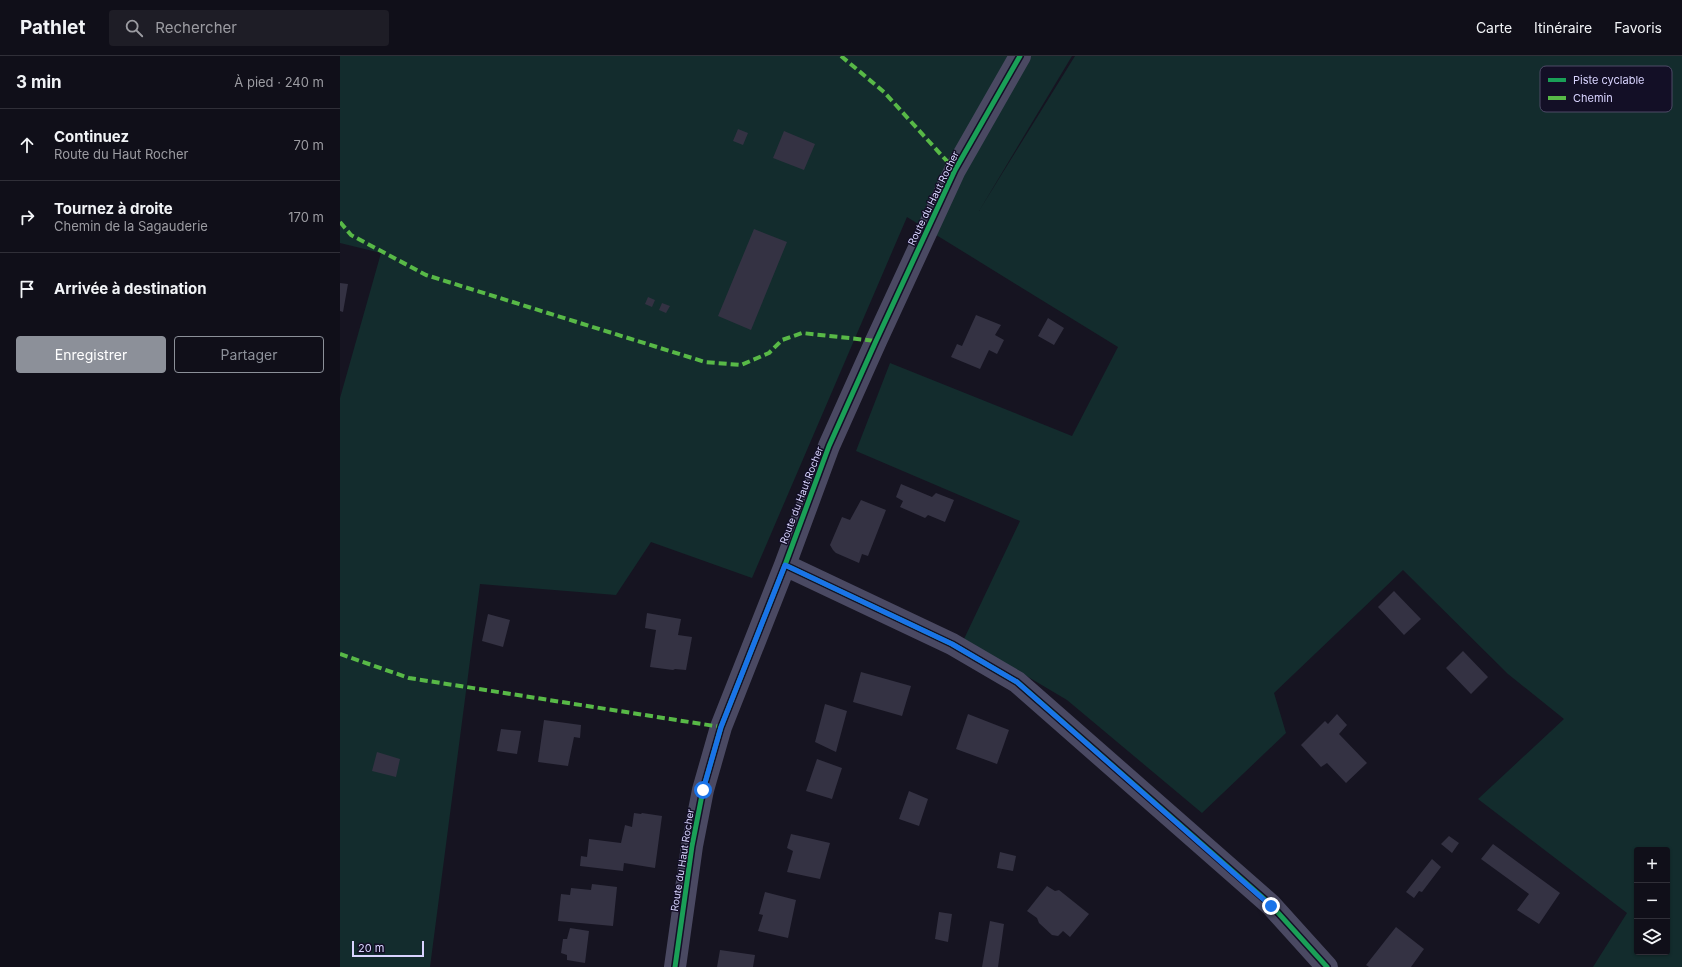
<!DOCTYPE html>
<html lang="fr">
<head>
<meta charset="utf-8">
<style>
	body { margin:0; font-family:Inter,sans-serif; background:#1e1d26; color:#f1f3f6 }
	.controls { position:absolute; right:12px; bottom:12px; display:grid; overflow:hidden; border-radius:4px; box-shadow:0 1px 3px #0004 }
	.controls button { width:36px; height:36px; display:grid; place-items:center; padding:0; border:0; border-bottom:1px solid #302f38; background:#100f19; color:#f1f3f6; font:20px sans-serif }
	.scale { position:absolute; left:12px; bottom:10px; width:72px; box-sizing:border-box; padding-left:4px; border:2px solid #d9d4ff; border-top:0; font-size:11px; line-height:14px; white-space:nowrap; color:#d9d4ff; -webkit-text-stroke:3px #130f26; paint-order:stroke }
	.stop { position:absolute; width:12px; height:12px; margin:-9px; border:3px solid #1a73e8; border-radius:50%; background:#fff }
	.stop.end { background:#1a73e8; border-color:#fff; box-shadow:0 1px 4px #0008 }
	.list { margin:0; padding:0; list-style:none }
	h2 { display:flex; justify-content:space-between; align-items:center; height:52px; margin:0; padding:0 16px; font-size:17px }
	h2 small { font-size:13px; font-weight:400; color:#9c9ca2 }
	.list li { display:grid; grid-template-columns:26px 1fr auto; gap:12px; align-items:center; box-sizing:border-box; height:72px; padding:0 16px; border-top:1px solid #302f38 }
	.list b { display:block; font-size:15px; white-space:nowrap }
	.list p { margin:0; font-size:13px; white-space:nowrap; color:#9c9ca2 }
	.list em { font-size:13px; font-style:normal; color:#9c9ca2 }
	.actions { display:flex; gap:8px; padding:12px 16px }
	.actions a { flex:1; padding:9px 0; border:1px solid #8c9099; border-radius:4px; text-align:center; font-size:14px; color:#8c9099 }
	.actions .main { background:#8c9099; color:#fff }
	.icon { flex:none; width:22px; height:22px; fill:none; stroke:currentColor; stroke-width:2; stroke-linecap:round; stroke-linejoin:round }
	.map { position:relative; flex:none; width:1342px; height:911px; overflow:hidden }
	header { display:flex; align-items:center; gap:24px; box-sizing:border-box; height:56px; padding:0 20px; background:#100f19; border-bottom:1px solid #302f38 }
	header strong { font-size:19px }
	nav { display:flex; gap:22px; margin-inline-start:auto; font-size:14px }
	.search { width:280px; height:36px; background:#1e1d26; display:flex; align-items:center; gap:10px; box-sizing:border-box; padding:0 14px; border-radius:4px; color:#9c9ca2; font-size:15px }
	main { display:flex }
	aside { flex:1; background:#100f19 }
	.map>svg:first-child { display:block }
	.green { fill:#132c2d; fill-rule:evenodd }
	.building { fill:#343243 }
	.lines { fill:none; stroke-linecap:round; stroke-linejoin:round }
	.minor { stroke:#4a4962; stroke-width:22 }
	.quiet { stroke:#58b947; stroke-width:4; stroke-dasharray:8 4; stroke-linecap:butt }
	.cycleway-casing { stroke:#130f26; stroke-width:8 }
	.cycleway { stroke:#1a9f57; stroke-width:5 }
	.route { stroke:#1a73e8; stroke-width:5 }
	.labels { text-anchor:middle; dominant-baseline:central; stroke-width:3; stroke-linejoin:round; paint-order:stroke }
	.street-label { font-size:10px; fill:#d9d4ff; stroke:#130f26 }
	.key { fill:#130f26; stroke:#4e4a67; stroke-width:1 }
	.key-label { font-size:11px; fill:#d9d4ff }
</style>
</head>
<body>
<header>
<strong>Pathlet</strong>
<div class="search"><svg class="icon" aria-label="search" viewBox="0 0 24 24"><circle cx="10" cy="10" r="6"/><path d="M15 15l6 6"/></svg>Rechercher</div>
<nav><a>Carte</a><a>Itinéraire</a><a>Favoris</a></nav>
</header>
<main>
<aside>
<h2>3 min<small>À pied · 240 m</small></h2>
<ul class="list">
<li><svg class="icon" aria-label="ahead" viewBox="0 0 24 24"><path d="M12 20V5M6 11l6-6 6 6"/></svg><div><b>Continuez</b><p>Route du Haut Rocher</p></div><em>70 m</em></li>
<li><svg class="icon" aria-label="right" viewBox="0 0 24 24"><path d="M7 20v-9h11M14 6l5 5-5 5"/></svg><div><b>Tournez à droite</b><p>Chemin de la Sagauderie</p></div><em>170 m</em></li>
<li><svg class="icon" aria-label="arrive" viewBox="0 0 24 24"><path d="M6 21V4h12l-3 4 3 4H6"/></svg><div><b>Arrivée à destination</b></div></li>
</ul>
<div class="actions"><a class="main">Enregistrer</a><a>Partager</a></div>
</aside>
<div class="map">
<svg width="1342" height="911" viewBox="0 0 1342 911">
	<rect width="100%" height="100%" fill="#161421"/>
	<path class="green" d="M 0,0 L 732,0 L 639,155 L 735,0 L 1342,0 L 1342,911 L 1253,911 L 1287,857 L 1138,743 L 1224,663 L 1168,618 L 1063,514 L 934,637 L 946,677 L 862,757 L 727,644 L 624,583 L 680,465 L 516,395 L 550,307 L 732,380 L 778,291 L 567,161 L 412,522 L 311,486 L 276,539 L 140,528 L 90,911 L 0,911 L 0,342 L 41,197 L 0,187 ZM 1297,794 L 1327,794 L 1327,896 L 1297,896 Z"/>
	<path class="building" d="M 398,73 L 408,77 L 403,89 L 393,85 Z
		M 444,75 L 475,88 L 464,114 L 433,102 Z
		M 414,173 L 447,186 L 411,274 L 378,260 Z
		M 0,227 L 8,228 L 3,256 L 0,255 Z
		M 308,241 L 315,244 L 312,251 L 305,248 Z
		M 322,247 L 330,250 L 326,257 L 319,254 Z
		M 636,259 L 661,269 L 655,279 L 664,284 L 657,298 L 649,294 L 640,313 L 611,301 L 617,288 L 622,290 Z
		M 708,262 L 724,272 L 714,289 L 698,280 Z
		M 561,428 L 592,441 L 596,437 L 614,444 L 605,466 L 588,459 L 585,462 L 560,451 L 563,445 L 556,441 Z
		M 521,444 L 546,454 L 528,500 L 522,498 L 519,507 L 496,497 L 493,494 L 490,489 L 502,461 L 510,464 Z
		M 1054,535 L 1081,563 L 1064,579 L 1038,551 Z
		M 307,557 L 341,563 L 338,579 L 352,581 L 346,614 L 335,613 L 333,614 L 310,611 L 316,574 L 305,572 Z
		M 148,558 L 170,564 L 163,591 L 142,585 Z
		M 1123,595 L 1148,621 L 1131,638 L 1106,612 Z
		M 521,616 L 571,630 L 562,660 L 513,646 Z
		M 485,648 L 507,655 L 496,696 L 475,686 Z
		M 628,658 L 669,674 L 657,708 L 616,693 Z
		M 997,658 L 1007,669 L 999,678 L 1027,707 L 1006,727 L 987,707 L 981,711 L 961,689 L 985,665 L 988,668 Z
		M 204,664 L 241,669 L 240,682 L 234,681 L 228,710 L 198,706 Z
		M 161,673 L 181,675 L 177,698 L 157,695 Z
		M 37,696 L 60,703 L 56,721 L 32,715 Z
		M 477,703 L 502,712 L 492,743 L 466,735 Z
		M 569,735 L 588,743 L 579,770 L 559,763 Z
		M 294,757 L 301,758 L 302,757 L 322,760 L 315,812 L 284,807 L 283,815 L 240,810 L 241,800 L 247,801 L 249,783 L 281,787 L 285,769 L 292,771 Z
		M 451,778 L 490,787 L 480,823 L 447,816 L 453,795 L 447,792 Z
		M 1109,780 L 1119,787 L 1112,797 L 1101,788 Z
		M 1153,788 L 1220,837 L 1199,868 L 1177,854 L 1189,838 L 1141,803 Z
		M 660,796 L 676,800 L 673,815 L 657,812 Z
		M 1092,803 L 1101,811 L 1082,836 L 1079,835 L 1074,842 L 1066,836 Z
		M 252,828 L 277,831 L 273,870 L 218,865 L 221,838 L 230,839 L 231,832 L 251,834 Z
		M 707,830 L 715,835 L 719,834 L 749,858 L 730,881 L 723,875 L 718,880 L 712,879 L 699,867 L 697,862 L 687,855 Z
		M 425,836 L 456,844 L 448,882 L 418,875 L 423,859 L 419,858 Z
		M 599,856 L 612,858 L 608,886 L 595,883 Z
		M 650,865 L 664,868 L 658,911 L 642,911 Z
		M 1056,871 L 1084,893 L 1071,911 L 1029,911 L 1026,909 Z
		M 230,872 L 249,875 L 245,907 L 227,904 L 227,899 L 221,897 L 223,883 L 227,883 Z
		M 380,894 L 415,899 L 413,911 L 377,911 Z"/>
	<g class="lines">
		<path class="minor" d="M 445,509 L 612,588 L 677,626 L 931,849 L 987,911
			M 335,911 L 352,790 L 363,734 L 381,671 L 445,509 L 489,390 L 536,285 L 615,114 L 680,0"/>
		<path class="quiet" d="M 501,0 L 544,36 L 615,114
			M 0,166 L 11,179 L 86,219 L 365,306 L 401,309 L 429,297 L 442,284 L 462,277 L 536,285
			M 0,598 L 69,622 L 381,671"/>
		<g class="cycleway-casing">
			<path id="cycleway" d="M 445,509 L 612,588 L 677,626 L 931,849 L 987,911
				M 335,911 L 352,790 L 363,734 L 381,671 L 445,509 L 489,390 L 536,285 L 615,114 L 680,0"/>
		</g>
		<use href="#cycleway" class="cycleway"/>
	</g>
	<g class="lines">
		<path class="route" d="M 363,734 L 381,671 L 445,509 L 612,588 L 677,626 L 931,850"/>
	</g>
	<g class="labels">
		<g class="street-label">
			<text transform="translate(593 142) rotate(-64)">Route du Haut Rocher</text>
			<text transform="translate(461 439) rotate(-69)">Route du Haut Rocher</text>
			<text transform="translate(342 804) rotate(-81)">Route du Haut Rocher</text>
		</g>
	</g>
	<rect x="1200" y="10" width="132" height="46" rx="6" class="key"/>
	<rect x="1208" y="22" width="18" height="4" fill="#1a9f57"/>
	<rect x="1208" y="40" width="18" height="4" fill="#58b947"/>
	<g class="key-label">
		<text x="1233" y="28">Piste cyclable</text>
		<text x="1233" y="46">Chemin</text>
	</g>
</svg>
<div class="controls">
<button>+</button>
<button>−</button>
<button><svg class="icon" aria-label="layers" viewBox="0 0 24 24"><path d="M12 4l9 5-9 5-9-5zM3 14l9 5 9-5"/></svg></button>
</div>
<div class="scale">20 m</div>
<div class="stop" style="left:363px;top:734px"></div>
<div class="stop end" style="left:931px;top:850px"></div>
</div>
</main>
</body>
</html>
